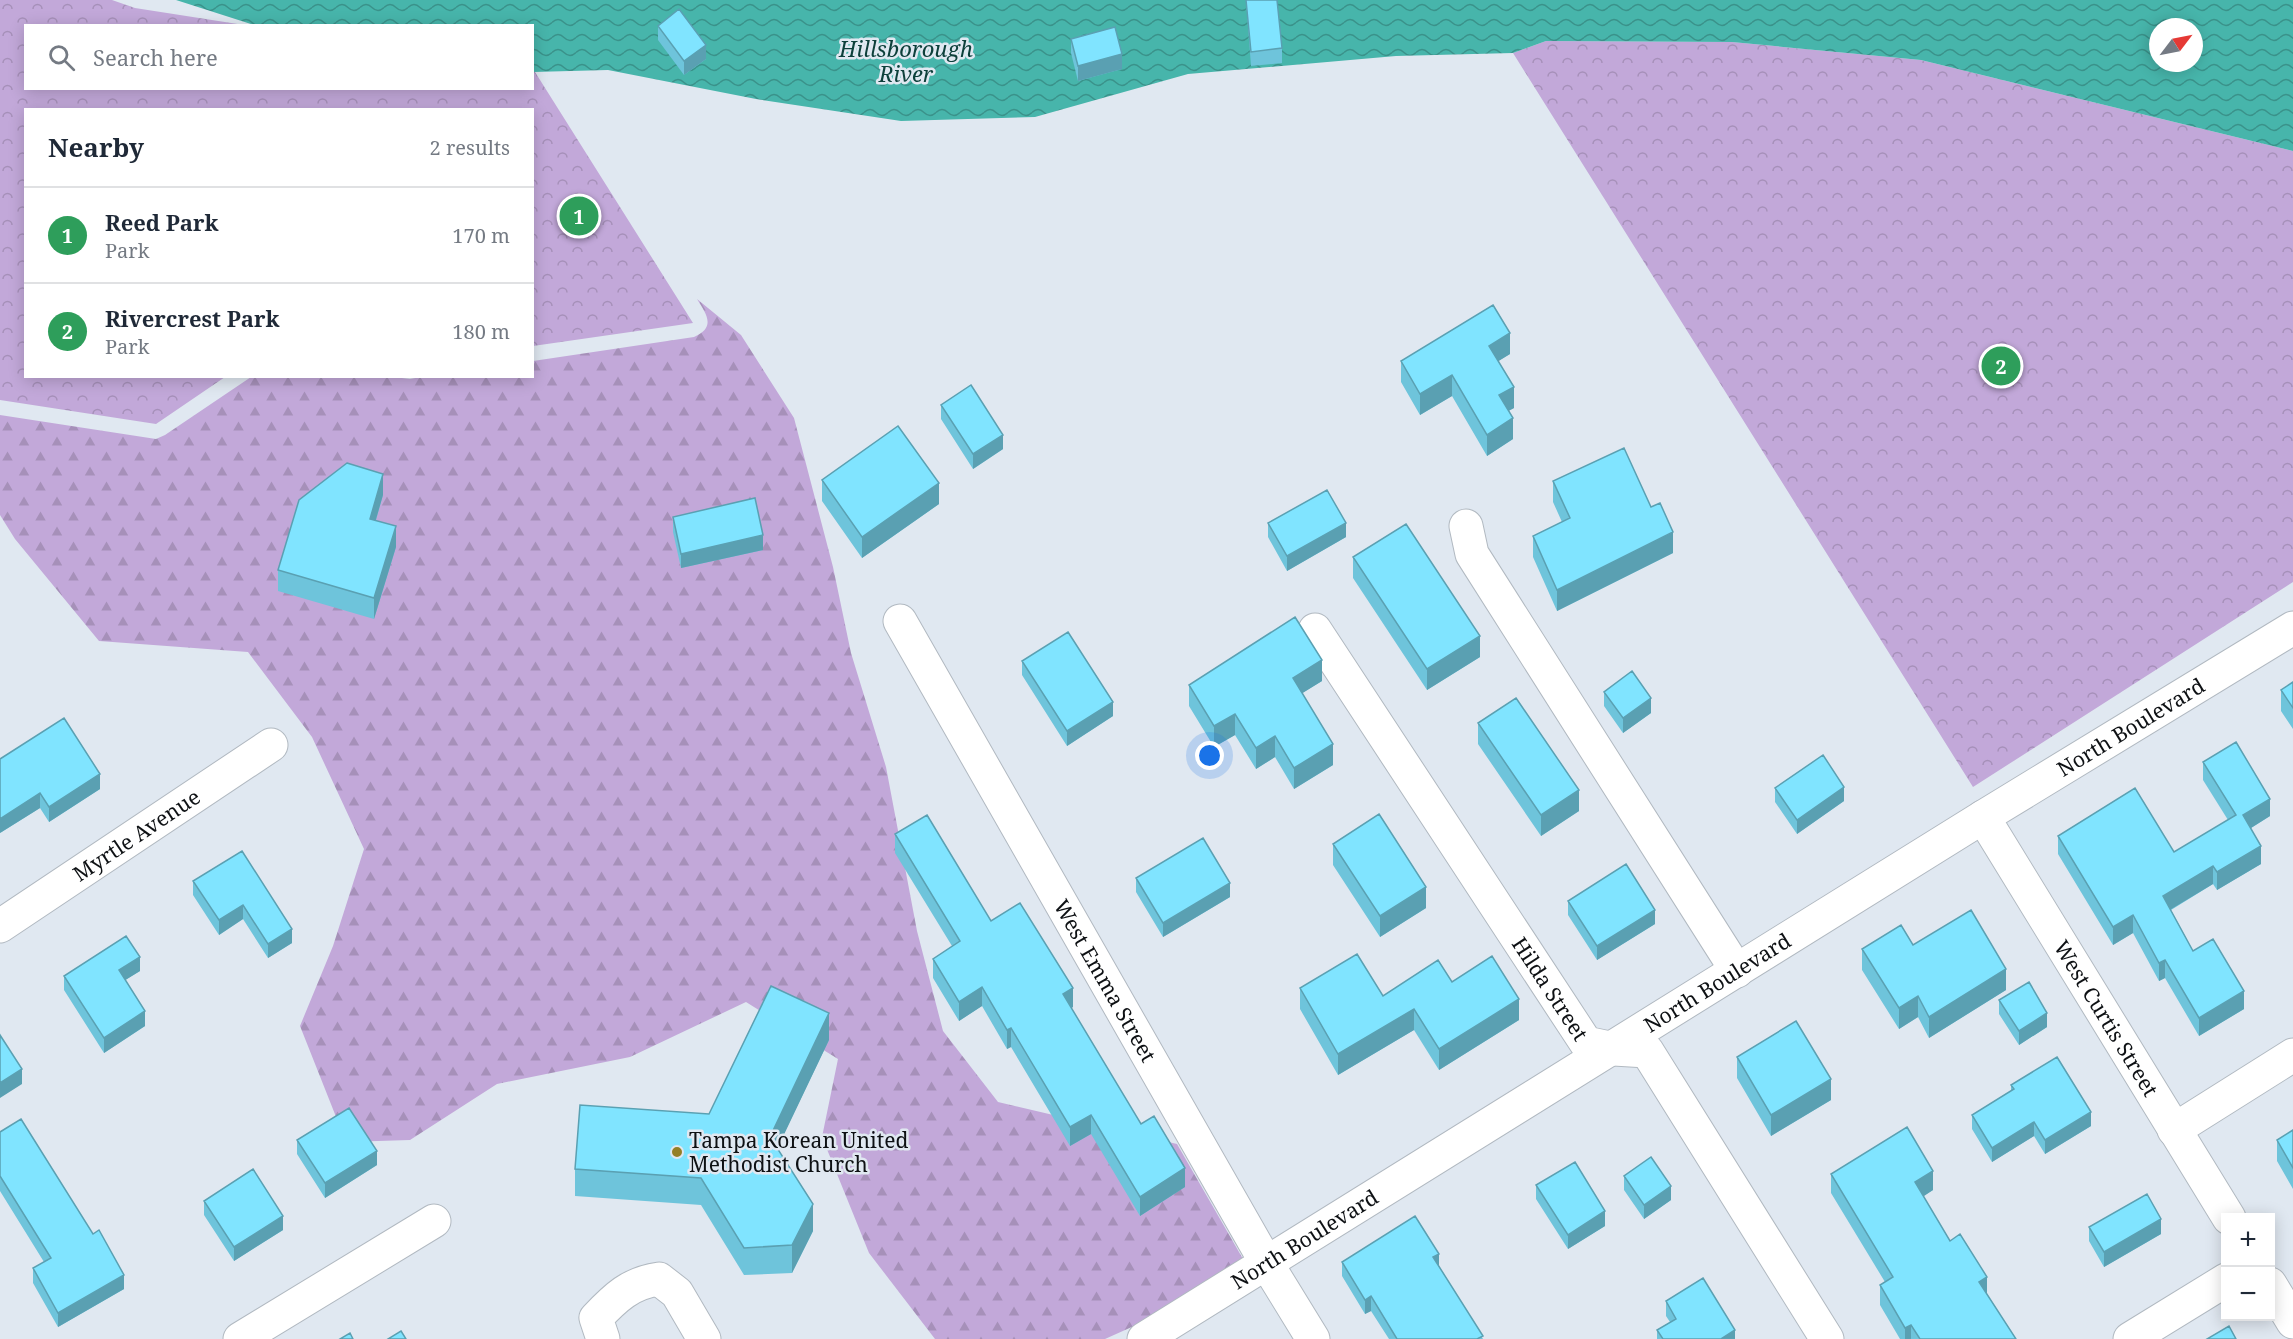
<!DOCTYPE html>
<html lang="en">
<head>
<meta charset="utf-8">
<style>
	body { margin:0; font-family:"Noto Serif",serif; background:#f2f2f3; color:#1f2937 }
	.controls { position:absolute; right:18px; bottom:18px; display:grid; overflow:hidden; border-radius:0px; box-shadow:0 3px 15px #0003 }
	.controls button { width:54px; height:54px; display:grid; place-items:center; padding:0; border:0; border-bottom:2px solid #e0e1e3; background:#fff; color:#1f2937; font:30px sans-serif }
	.compass { position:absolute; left:2149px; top:18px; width:54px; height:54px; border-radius:50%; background:#fff; box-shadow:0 3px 15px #0003; rotate:58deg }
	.you { position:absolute; left:1210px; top:756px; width:21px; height:21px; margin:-15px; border:4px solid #fff; border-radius:50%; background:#1a73e8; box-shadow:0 0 0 9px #1a73e833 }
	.badge { display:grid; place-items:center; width:39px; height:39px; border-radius:50%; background:#0b8043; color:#fff; font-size:20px; font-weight:700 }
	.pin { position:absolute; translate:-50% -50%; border:3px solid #fff; box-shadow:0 2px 6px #0006 }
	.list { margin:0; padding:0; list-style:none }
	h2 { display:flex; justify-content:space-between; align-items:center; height:78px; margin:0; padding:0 24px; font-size:26px }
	h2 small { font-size:20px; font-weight:400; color:#747a83 }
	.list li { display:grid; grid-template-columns:39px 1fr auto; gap:18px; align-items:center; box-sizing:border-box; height:96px; padding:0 24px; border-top:2px solid #e0e1e3 }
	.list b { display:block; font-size:22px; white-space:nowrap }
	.list p { margin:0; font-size:20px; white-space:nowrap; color:#747a83 }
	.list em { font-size:20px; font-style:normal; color:#747a83 }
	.icon { flex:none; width:33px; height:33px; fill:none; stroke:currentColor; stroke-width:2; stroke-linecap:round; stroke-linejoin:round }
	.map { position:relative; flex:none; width:2293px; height:1339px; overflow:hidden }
	.search { position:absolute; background:#fff; box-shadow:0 3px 15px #0003; left:24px; top:24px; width:510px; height:66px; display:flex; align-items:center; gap:15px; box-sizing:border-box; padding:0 21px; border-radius:0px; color:#747a83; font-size:22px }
	.panel { position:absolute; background:#fff; box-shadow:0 3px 15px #0003; left:24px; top:108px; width:510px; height:270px; border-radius:0px }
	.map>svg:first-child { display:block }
	.forest { fill:url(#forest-firs) }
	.park { fill:url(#park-crowns) }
	.water { fill:url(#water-waves); fill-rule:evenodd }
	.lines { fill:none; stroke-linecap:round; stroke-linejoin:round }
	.minor-casing { stroke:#b1b9c1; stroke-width:35 }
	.minor { stroke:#fff; stroke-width:33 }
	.wall { fill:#6ec4db }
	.shaded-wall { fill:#5aa0b2 }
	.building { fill:#80e4ff; stroke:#5aa0b2; stroke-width:1.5 }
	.poi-dot { fill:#947f26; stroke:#e0e8f1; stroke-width:2 }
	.labels { text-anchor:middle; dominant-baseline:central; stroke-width:5; stroke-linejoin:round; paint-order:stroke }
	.street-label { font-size:21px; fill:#0e1114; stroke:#e0e8f1 }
	.poi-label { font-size:21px; fill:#0e1114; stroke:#e0e8f1; text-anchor:start }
	.water-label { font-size:22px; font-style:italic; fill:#0d403b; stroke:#e0e8f1 }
</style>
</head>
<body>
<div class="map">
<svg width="2293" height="1339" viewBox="0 0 2293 1339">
	<defs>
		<pattern id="forest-firs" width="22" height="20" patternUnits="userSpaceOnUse" patternTransform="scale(1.5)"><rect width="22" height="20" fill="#c2a8d9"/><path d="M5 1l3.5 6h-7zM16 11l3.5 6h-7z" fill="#a690b9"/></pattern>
		<pattern id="park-crowns" width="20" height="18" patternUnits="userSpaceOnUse" patternTransform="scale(1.5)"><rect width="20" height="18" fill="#c2a8d9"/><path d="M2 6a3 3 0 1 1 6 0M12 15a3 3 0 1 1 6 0" fill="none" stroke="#a690b9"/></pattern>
		<pattern id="water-waves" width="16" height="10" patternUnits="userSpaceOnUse" patternTransform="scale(1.5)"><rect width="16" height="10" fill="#47b5ab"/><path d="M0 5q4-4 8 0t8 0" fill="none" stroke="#3a928a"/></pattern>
	</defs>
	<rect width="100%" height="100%" fill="#e0e8f1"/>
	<path class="forest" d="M 697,299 L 741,335 L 794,418 L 833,567 L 851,653 L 886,767 L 917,931 L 943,1031 L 998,1102 L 1177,1144 L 1243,1259 L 1134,1326 L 1105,1339 L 935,1339 L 869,1253 L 822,1137 L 838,1059 L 746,1002 L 630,1057 L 497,1084 L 410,1140 L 346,1142 L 300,1026 L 333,946 L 364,849 L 312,737 L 248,652 L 99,641 L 15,539 L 0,515 L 0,415 L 156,439 L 165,435 L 251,377 L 386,376 L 410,379 L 426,376 L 532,376 L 533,361 L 694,337 C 716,327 707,315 697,299 Z"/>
	<path class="park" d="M 0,0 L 112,0 L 135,8 L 244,25 L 26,26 L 26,88 L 532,88 L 533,72 L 535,72 L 693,323 L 533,346 L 532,110 L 26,110 L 26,376 L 225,377 L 156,424 L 0,400 Z
		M 1546,41 L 1732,42 L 1921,60 L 2293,151 L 2293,582 L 1973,787 L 1513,53 Z"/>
	<path class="water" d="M 176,0 L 2293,0 L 2293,151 L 1921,60 L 1732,42 L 1546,41 L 1513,53 L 1396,56 L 1188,74 L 1035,117 L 901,121 L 756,99 L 608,70 L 533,72 L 532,26 L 254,25 ZM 2158,27 L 2194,27 L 2194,63 L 2158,63 Z"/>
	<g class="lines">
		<g class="minor-casing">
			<g id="minor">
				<path d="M 1466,526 L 1472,554 L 1737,971"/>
				<path id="s1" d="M 900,621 L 1267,1264 L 1313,1339"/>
				<path id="s2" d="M 1315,630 L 1586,1043 L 1614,1049 L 1647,1051 L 1827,1339"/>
				<path id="s3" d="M 1983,817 L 2229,1218"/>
				<path id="s4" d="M 0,926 L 271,745"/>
				<path d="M 2174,1130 L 2293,1055"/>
				<path d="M 2270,1284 L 2293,1322"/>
				<path d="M 240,1339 L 434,1221"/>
				<path d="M 603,1339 L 596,1318 C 615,1298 630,1283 659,1279 L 677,1293 L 704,1339"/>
				<path id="s5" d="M 1144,1339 L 1983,817 L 2293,628"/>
				<path d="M 2130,1339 L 2226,1280"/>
			</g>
		</g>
		<use href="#minor" class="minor"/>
	</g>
	<path class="wall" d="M 1246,0 L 1277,0 L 1282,48 L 1282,63 L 1251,66 Z
		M 658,26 L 706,59 L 684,75 L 658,40 Z
		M 1071,39 L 1122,69 L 1078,81 L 1071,53 Z
		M 1510,354 L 1498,361 L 1514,408 L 1508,411 L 1513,439 L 1487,456 L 1452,396 L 1420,415 L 1401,382 L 1401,361 Z
		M 941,405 L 1003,449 L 973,469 L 941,419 Z
		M 822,480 L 939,504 L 862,558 L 822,501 Z
		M 1553,481 L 1651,507 L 1673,553 L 1557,611 L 1533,557 L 1533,536 L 1562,522 L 1553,502 Z
		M 383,495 L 376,520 L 396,547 L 374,619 L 278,591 L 278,570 Z
		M 673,517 L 763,550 L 681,568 L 673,532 Z
		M 1268,523 L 1346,537 L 1287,571 L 1268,537 Z
		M 1353,557 L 1480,657 L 1427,690 L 1353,578 Z
		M 1022,661 L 1113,716 L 1067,746 L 1022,675 Z
		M 1322,681 L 1302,693 L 1333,765 L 1294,789 L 1275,757 L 1256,769 L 1235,735 L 1214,747 L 1189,706 L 1189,685 Z
		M 2293,682 L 2293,729 L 2281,711 L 2281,690 Z
		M 1604,692 L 1651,713 L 1623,733 L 1604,706 Z
		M 64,718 L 100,789 L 49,822 L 40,808 L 0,833 Z
		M 1478,723 L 1579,811 L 1541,836 L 1478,744 Z
		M 2203,762 L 2270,816 L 2251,828 L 2261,864 L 2217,890 L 2213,884 L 2171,910 L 2193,951 L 2244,1009 L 2199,1036 L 2165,978 L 2159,981 L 2133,933 L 2113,945 L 2058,854 L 2058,836 L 2174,852 L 2228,820 L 2203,780 Z
		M 1775,788 L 1844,801 L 1797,834 L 1775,802 Z
		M 895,834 L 991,921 L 1073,1007 L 1071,1008 L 1141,1124 L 1185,1187 L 1140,1216 L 1091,1134 L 1070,1146 L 1011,1047 L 1007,1049 L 982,1006 L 959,1021 L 933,978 L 933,959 L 952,946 L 895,853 Z
		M 1333,844 L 1426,908 L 1380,937 L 1333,865 Z
		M 242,851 L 292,943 L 268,958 L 243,919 L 219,935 L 193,895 L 193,881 Z
		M 1136,878 L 1230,897 L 1163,937 L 1136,892 Z
		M 1568,901 L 1655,924 L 1597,960 L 1568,915 Z
		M 1913,945 L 2006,990 L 1929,1038 L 1918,1017 L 1899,1029 L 1862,970 L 1862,949 Z
		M 140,971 L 125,980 L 145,1026 L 104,1053 L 64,990 L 64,976 Z
		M 1452,982 L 1519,1020 L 1439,1070 L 1414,1030 L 1338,1075 L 1300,1009 L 1300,988 L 1383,996 Z
		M 1999,1000 L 2047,1027 L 2019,1045 L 1999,1014 Z
		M 829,1040 L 777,1148 L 813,1231 L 792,1273 L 744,1275 L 701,1205 L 575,1196 L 575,1169 L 709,1114 Z
		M 1737,1057 L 1831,1100 L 1771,1136 L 1737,1078 Z
		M 2011,1085 L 2091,1126 L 2045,1154 L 2034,1136 L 1992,1162 L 1972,1129 L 1972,1115 L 2011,1091 Z
		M 2293,1130 L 2293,1189 L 2277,1161 L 2277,1140 Z
		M 0,1132 L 124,1289 L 58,1327 L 33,1283 L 33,1268 L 44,1262 L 0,1191 Z
		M 297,1140 L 377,1165 L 325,1198 L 297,1154 Z
		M 1831,1174 L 1933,1190 L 1923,1196 L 1950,1241 L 1987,1294 L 2016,1339 L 1900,1339 L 1880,1305 L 1880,1285 L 1885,1282 L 1831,1193 Z
		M 1624,1176 L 1671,1200 L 1644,1219 L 1624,1190 Z
		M 1536,1185 L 1605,1226 L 1568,1249 L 1536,1199 Z
		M 204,1201 L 283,1230 L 234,1261 L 204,1215 Z
		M 2089,1227 L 2161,1234 L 2104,1267 L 2089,1241 Z
		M 1342,1262 L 1439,1266 L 1483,1339 L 1389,1339 L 1371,1311 L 1365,1314 L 1342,1276 Z
		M 1666,1301 L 1735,1339 L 1657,1339 L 1657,1330 L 1670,1322 L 1666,1316 Z"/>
	<path class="shaded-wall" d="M 706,45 L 706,59 L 684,75 L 684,61 Z
		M 1122,54 L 1122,69 L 1078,81 L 1078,66 Z
		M 1510,333 L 1510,354 L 1489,367 L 1489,346 Z
		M 1452,375 L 1452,396 L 1420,415 L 1420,394 Z
		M 1514,387 L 1514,408 L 1499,416 L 1499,395 Z
		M 1513,418 L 1513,439 L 1487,456 L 1487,435 Z
		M 1003,435 L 1003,449 L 973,469 L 973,454 Z
		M 383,474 L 383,495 L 370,540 L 370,519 Z
		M 939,483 L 939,504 L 862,558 L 862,537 Z
		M 1346,523 L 1346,537 L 1287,571 L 1287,556 Z
		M 396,526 L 396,547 L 374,619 L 374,598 Z
		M 1673,532 L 1673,553 L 1557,611 L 1557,590 Z
		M 763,535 L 763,550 L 681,568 L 681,554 Z
		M 1480,636 L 1480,657 L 1427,690 L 1427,669 Z
		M 1322,660 L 1322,681 L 1293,699 L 1293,678 Z
		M 1651,698 L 1651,713 L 1623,733 L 1623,718 Z
		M 1113,702 L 1113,716 L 1067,746 L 1067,731 Z
		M 1235,714 L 1235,735 L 1214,747 L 1214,726 Z
		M 1275,736 L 1275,757 L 1256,769 L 1256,748 Z
		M 1333,744 L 1333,765 L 1294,789 L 1294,768 Z
		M 100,774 L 100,789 L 49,822 L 49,807 Z
		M 1844,787 L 1844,801 L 1797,834 L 1797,820 Z
		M 1579,790 L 1579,811 L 1541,836 L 1541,815 Z
		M 40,793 L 40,808 L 0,833 L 0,819 Z
		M 2270,799 L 2270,816 L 2243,833 L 2243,815 Z
		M 2261,846 L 2261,864 L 2217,890 L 2217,872 Z
		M 2213,866 L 2213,884 L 2163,914 L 2163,896 Z
		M 1230,883 L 1230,897 L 1163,937 L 1163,923 Z
		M 1426,887 L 1426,908 L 1380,937 L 1380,916 Z
		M 243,905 L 243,919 L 219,935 L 219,920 Z
		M 1655,910 L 1655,924 L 1597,960 L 1597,946 Z
		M 2133,915 L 2133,933 L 2113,945 L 2113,927 Z
		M 292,929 L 292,943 L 268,958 L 268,944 Z
		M 140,957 L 140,971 L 119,984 L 119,970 Z
		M 2165,960 L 2165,978 L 2159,981 L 2159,963 Z
		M 2006,969 L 2006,990 L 1929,1038 L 1929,1017 Z
		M 982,987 L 982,1006 L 959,1021 L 959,1002 Z
		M 1073,988 L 1073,1007 L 1063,1013 L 1063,994 Z
		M 2244,991 L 2244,1009 L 2199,1036 L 2199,1018 Z
		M 1918,996 L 1918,1017 L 1899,1029 L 1899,1008 Z
		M 1519,999 L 1519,1020 L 1439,1070 L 1439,1049 Z
		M 1414,1009 L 1414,1030 L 1338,1075 L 1338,1054 Z
		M 145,1011 L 145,1026 L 104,1053 L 104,1038 Z
		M 829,1013 L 829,1040 L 770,1164 L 770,1137 Z
		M 2047,1013 L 2047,1027 L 2019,1045 L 2019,1031 Z
		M 1011,1028 L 1011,1047 L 1007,1049 L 1007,1030 Z
		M 22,1069 L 22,1084 L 0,1098 L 0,1083 Z
		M 1831,1079 L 1831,1100 L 1771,1136 L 1771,1115 Z
		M 2091,1112 L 2091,1126 L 2045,1154 L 2045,1140 Z
		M 1091,1115 L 1091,1134 L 1070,1146 L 1070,1127 Z
		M 2034,1122 L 2034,1136 L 1992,1162 L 1992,1148 Z
		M 377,1151 L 377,1165 L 325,1198 L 325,1183 Z
		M 1185,1168 L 1185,1187 L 1140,1216 L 1140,1197 Z
		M 1933,1171 L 1933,1190 L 1915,1202 L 1915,1182 Z
		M 1671,1186 L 1671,1200 L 1644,1219 L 1644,1205 Z
		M 813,1204 L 813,1231 L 792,1273 L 792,1245 Z
		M 1605,1211 L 1605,1226 L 1568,1249 L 1568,1235 Z
		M 283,1216 L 283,1230 L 234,1261 L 234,1247 Z
		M 2161,1219 L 2161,1234 L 2104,1267 L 2104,1252 Z
		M 1439,1254 L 1439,1268 L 1433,1257 Z
		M 124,1275 L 124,1289 L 58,1327 L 58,1313 Z
		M 1987,1277 L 1987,1296 L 1979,1282 Z
		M 1371,1296 L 1371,1311 L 1365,1314 L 1365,1300 Z
		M 1911,1325 L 1911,1339 L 1905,1339 L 1905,1328 Z
		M 1735,1330 L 1735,1339 L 1721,1339 Z"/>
	<path class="building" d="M 1246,0 L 1277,0 L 1282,48 L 1251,52 Z
		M 679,9 L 706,45 L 684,61 L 658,26 Z
		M 1115,27 L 1122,54 L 1078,66 L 1071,39 Z
		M 1493,305 L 1510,333 L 1489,346 L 1514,387 L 1499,395 L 1513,418 L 1487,435 L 1452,375 L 1420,394 L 1401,361 Z
		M 971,385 L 1003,435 L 973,454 L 941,405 Z
		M 898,426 L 939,483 L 862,537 L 822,480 Z
		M 1624,448 L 1651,507 L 1660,503 L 1673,532 L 1557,590 L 1533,536 L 1570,518 L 1553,481 Z
		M 347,463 L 383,474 L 370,519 L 396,526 L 374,598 L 278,570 L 299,500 Z
		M 1327,490 L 1346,523 L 1287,556 L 1268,523 Z
		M 755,498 L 763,535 L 681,554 L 673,517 Z
		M 1406,524 L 1480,636 L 1427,669 L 1353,557 Z
		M 1295,617 L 1322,660 L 1293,678 L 1333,744 L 1294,768 L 1275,736 L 1256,748 L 1235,714 L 1214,726 L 1189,685 Z
		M 1068,632 L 1113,702 L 1067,731 L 1022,661 Z
		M 1632,671 L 1651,698 L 1623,718 L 1604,692 Z
		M 2293,682 L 2293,708 L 2281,690 Z
		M 1516,698 L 1579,790 L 1541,815 L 1478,723 Z
		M 64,718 L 100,774 L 49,807 L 40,793 L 0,819 L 0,759 Z
		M 2236,742 L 2270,799 L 2243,815 L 2261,846 L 2217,872 L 2213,866 L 2163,896 L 2193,951 L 2213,939 L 2244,991 L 2199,1018 L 2165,960 L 2159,963 L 2133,915 L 2113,927 L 2058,836 L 2135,788 L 2174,852 L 2236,815 L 2203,762 Z
		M 1823,755 L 1844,787 L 1797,820 L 1775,788 Z
		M 1379,814 L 1426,887 L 1380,916 L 1333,844 Z
		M 927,815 L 991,921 L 1020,903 L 1073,988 L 1063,994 L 1141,1124 L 1154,1116 L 1185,1168 L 1140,1197 L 1091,1115 L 1070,1127 L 1011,1028 L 1007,1030 L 982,987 L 959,1002 L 933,959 L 960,941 L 895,834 Z
		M 1203,838 L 1230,883 L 1163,923 L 1136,878 Z
		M 242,851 L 292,929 L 268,944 L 243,905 L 219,920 L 193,881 Z
		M 1626,864 L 1655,910 L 1597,946 L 1568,901 Z
		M 1971,910 L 2006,969 L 1929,1017 L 1918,996 L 1899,1008 L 1862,949 L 1901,925 L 1913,945 Z
		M 126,936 L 140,957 L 119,970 L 145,1011 L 104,1038 L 64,976 Z
		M 1357,954 L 1383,996 L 1438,960 L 1452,982 L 1492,956 L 1519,999 L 1439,1049 L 1414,1009 L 1338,1054 L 1300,988 Z
		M 2029,982 L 2047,1013 L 2019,1031 L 1999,1000 Z
		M 771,986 L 829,1013 L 770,1137 L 813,1204 L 792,1245 L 744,1248 L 701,1178 L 575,1169 L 580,1105 L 709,1114 Z
		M 1796,1021 L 1831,1079 L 1771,1115 L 1737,1057 Z
		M 0,1035 L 22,1069 L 0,1083 Z
		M 2057,1057 L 2091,1112 L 2045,1140 L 2034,1122 L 1992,1148 L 1972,1115 L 2014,1089 L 2011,1085 Z
		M 349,1108 L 377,1151 L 325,1183 L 297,1140 Z
		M 21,1119 L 93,1234 L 99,1230 L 124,1275 L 58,1313 L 33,1268 L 51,1258 L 0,1176 L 0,1132 Z
		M 1907,1127 L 1933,1171 L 1915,1182 L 1950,1241 L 1960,1234 L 1987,1277 L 1979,1282 L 2016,1339 L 1920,1339 L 1911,1325 L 1905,1328 L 1880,1285 L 1893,1277 L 1831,1174 Z
		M 2293,1130 L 2293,1168 L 2277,1140 Z
		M 1651,1157 L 1671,1186 L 1644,1205 L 1624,1176 Z
		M 1575,1162 L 1605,1211 L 1568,1235 L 1536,1185 Z
		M 253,1169 L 283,1216 L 234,1247 L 204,1201 Z
		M 2147,1194 L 2161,1219 L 2104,1252 L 2089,1227 Z
		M 1415,1216 L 1439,1254 L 1433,1257 L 1483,1336 L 1477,1339 L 1397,1339 L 1371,1296 L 1365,1300 L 1342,1262 Z
		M 1703,1278 L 1735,1330 L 1721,1339 L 1663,1339 L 1657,1330 L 1676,1319 L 1666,1301 Z
		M 2229,1326 L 2236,1339 L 2207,1339 Z
		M 401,1331 L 406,1339 L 388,1339 Z
		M 350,1333 L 353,1339 L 340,1339 Z"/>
	<circle class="poi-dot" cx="677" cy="1152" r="6"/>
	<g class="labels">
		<g class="street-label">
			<text stroke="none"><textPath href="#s5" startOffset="1161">North Boulevard</textPath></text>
			<text stroke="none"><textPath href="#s4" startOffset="164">Myrtle Avenue</textPath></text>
			<text stroke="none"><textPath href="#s1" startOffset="414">West Emma Street</textPath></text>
			<text stroke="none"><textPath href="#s5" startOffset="675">North Boulevard</textPath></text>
			<text stroke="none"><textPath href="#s2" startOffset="429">Hilda Street</textPath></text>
			<text stroke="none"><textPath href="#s3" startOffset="236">West Curtis Street</textPath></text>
			<text stroke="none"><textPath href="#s5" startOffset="189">North Boulevard</textPath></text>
		</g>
		<g class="poi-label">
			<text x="689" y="1140">Tampa Korean United<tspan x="689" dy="24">Methodist Church</tspan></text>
		</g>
		<g class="water-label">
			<text x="906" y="48">Hillsborough<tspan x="906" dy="25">River</tspan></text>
		</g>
	</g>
</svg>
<div class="controls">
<button>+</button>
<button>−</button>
</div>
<svg class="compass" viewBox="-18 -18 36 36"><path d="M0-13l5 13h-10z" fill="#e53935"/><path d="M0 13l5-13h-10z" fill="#747a83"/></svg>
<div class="you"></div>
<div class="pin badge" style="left:579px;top:216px;background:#2e9e5b">1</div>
<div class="pin badge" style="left:2001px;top:366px;background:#2e9e5b">2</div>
<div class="search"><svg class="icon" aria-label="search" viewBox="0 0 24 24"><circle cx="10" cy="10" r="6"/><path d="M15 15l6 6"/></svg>Search here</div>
<section class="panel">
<h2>Nearby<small>2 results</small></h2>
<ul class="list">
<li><span class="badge" style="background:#2e9e5b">1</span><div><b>Reed Park</b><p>Park</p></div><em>170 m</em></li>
<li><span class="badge" style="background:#2e9e5b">2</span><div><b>Rivercrest Park</b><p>Park</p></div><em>180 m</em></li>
</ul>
</section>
</div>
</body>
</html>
